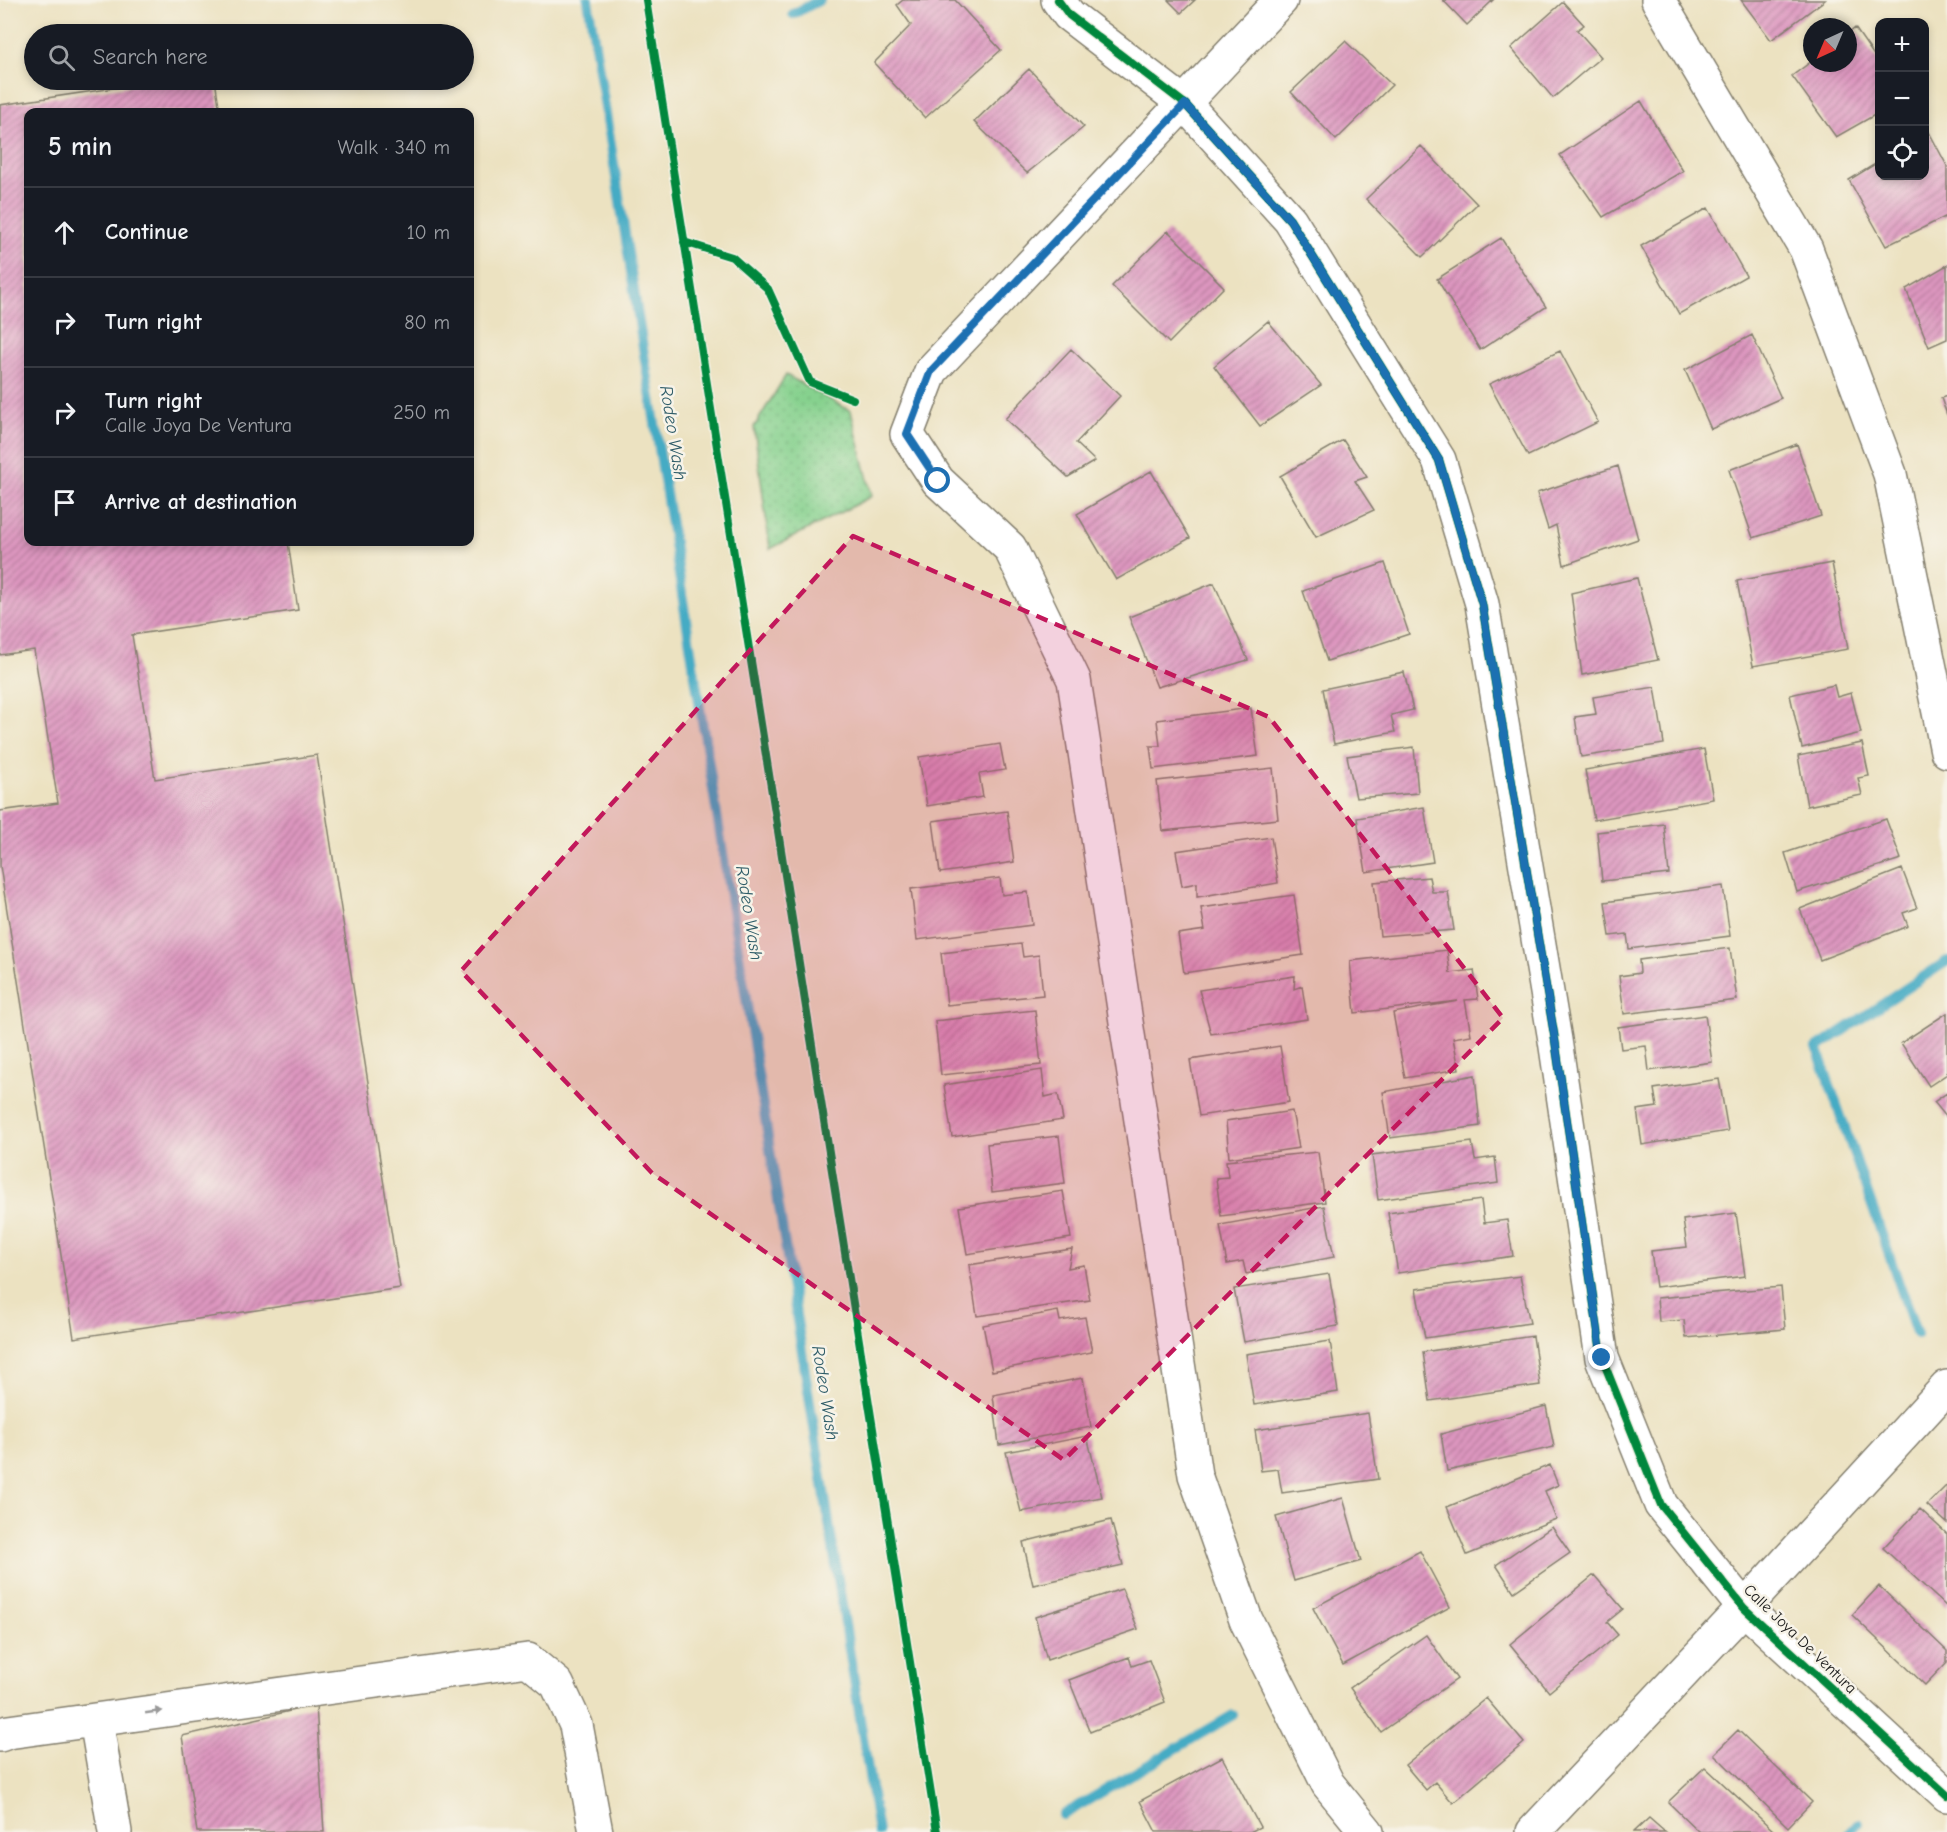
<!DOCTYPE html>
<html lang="en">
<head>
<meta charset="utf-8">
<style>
	body { margin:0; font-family:"Comic Neue",sans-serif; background:#20242c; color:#f1f3f6 }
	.controls { position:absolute; right:18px; top:18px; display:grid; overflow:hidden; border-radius:12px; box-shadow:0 3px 9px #0003 }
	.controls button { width:54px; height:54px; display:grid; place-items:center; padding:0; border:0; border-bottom:2px solid #363941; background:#171b24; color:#f1f3f6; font:30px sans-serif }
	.compass { position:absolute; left:1803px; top:18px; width:54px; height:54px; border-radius:50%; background:#171b24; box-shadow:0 3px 9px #0003; rotate:224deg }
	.stop { position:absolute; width:18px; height:18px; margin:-14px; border:4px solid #1f6fb2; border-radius:50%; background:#fff }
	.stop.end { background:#1f6fb2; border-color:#fff; box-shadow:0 2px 6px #0008 }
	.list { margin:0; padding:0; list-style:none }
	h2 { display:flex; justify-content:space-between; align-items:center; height:78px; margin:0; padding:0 24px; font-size:26px }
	h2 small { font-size:20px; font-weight:400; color:#9ea1a6 }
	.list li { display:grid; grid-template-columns:39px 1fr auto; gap:18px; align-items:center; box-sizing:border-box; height:90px; padding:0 24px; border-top:2px solid #363941 }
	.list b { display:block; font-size:22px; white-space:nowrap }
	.list p { margin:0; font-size:20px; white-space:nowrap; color:#9ea1a6 }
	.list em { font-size:20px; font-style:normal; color:#9ea1a6 }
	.icon { flex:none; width:33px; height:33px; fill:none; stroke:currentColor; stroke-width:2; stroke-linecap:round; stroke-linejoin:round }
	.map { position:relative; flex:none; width:1947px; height:1832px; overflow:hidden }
	.search { position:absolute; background:#171b24; box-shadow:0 3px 9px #0003; left:24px; top:24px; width:450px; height:66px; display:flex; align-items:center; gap:15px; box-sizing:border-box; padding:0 21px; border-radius:33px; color:#9ea1a6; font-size:22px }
	.panel { position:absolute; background:#171b24; box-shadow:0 3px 9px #0003; left:24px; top:108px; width:450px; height:438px; border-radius:12px }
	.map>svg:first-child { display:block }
	.park { fill:url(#park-dots); stroke:#517655; stroke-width:1.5 }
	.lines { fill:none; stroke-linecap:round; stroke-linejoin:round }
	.stream { stroke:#44abc4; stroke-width:10 }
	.building { fill:url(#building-hatch) }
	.minor-casing { stroke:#847f6e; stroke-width:36 }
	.minor { stroke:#fff; stroke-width:33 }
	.cycleway-casing { stroke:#f7f3e8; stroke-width:11 }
	.cycleway { stroke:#00873e; stroke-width:8 }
	.oneway { fill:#999 }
	.route { stroke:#1f6fb2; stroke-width:8 }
	.marked { fill:#c2185b; fill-opacity:0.2; stroke:#c2185b; stroke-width:4.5; stroke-dasharray:12 8; stroke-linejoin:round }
	.labels { text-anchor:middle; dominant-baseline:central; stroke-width:5; stroke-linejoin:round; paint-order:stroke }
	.street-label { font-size:16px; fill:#1c1c1c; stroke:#f7f3e8 }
	.water-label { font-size:18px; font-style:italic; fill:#2e5c68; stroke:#f7f3e8 }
</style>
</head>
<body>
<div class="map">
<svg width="1947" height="1832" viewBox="0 0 1947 1832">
	<defs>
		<pattern id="park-dots" width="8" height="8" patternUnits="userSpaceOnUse" patternTransform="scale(1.5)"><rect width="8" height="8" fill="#86d18e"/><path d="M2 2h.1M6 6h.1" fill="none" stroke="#73b37a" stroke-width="1.8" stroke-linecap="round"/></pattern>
		<pattern id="building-hatch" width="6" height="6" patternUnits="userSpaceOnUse" patternTransform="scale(1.5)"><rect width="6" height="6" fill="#dd96bf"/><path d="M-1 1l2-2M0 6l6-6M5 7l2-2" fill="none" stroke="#b27a9a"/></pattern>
	</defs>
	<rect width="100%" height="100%" fill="#f7f3e8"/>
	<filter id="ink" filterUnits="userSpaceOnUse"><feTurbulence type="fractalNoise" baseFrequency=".0167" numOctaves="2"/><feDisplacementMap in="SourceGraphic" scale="12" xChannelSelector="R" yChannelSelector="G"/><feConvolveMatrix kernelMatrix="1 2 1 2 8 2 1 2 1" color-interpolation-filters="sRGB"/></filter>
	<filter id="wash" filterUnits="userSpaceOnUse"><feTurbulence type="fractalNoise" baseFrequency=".008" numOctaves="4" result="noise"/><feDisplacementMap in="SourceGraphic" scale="24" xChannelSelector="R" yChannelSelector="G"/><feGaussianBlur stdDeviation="1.35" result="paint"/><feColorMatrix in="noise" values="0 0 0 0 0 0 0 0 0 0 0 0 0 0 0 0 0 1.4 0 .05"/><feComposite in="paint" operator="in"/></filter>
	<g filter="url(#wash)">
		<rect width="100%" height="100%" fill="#ece2c1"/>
		<path class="park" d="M 786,375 L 851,411 L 872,496 L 770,549 L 754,427 Z"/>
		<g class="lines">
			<path class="stream" d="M 588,0 L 878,1832
				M 793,14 L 820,0
				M 1917,1335 L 1817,1048 L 1947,961
				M 1063,1815 L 1233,1715
				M 1850,1832 L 1858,1823"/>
		</g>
		<g id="blocks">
			<path class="building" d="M 903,0 L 955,0 L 1001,50 L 925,118 L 874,63 L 911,25 L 897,5 Z
				M 1168,0 L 1195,0 L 1181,13 Z
				M 1443,0 L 1493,0 L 1467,25 Z
				M 1741,0 L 1825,0 L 1771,40 Z
				M 1563,2 L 1584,25 L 1577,30 L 1601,57 L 1553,98 L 1511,48 Z
				M 1855,28 L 1880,64 L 1880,112 L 1836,137 L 1792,76 L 1812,61 L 1812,63 L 1848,63 L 1848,34 Z
				M 1345,41 L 1392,85 L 1336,140 L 1291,92 Z
				M 1029,69 L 1084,127 L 1027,173 L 974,122 Z
				M 168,80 L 215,80 L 220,112 L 28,112 L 28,542 L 288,542 L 298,610 L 132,635 L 155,779 L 317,755 L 400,1288 L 74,1338 L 0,866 L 0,811 L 58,803 L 34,650 L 0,655 L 0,105 Z
				M 1641,101 L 1683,171 L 1603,217 L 1560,155 Z
				M 1929,132 L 1947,166 L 1947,216 L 1886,246 L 1849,180 L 1880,161 L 1880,176 L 1924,176 L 1924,135 Z
				M 1421,146 L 1477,204 L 1422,257 L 1366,199 Z
				M 1708,208 L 1746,276 L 1679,314 L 1641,246 Z
				M 1168,231 L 1224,287 L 1169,343 L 1112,286 Z
				M 1501,238 L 1546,307 L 1480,350 L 1437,279 Z
				M 1947,265 L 1947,339 L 1929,347 L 1906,289 Z
				M 1268,321 L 1321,385 L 1260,426 L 1214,366 Z
				M 1752,335 L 1781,398 L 1711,429 L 1685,370 Z
				M 1071,349 L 1120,396 L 1076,443 L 1095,461 L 1068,477 L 1005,419 Z
				M 1560,351 L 1598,422 L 1528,456 L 1489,384 Z
				M 1947,396 L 1947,415 L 1941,398 Z
				M 1343,440 L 1367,477 L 1355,481 L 1374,510 L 1316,537 L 1280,476 Z
				M 1797,444 L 1821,516 L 1753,538 L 1729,470 Z
				M 1618,466 L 1638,539 L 1564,565 L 1556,525 L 1548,529 L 1537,493 Z
				M 1151,471 L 1190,538 L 1116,580 L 1077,514 Z
				M 1385,563 L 1409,634 L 1327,661 L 1303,591 Z
				M 1832,563 L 1848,649 L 1753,666 L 1737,581 Z
				M 1637,578 L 1658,660 L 1582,675 L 1571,593 Z
				M 1214,583 L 1248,660 L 1157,687 L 1129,617 Z
				M 1404,672 L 1413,710 L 1391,715 L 1395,732 L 1334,744 L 1323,689 Z
				M 1834,685 L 1837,697 L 1851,693 L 1861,733 L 1802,748 L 1790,695 Z
				M 1655,687 L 1664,744 L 1581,757 L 1575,717 L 1596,714 L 1593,697 Z
				M 1251,708 L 1258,756 L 1153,769 L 1150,746 L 1160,746 L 1157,720 Z
				M 1862,743 L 1869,776 L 1858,778 L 1862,795 L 1807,806 L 1798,756 Z
				M 1000,744 L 1005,770 L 979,774 L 983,797 L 927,806 L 919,757 Z
				M 1414,747 L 1418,793 L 1356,798 L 1347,756 Z
				M 1704,749 L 1713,799 L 1594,820 L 1585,770 Z
				M 1273,768 L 1278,819 L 1163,831 L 1157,781 Z
				M 1424,807 L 1433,862 L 1366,872 L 1357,818 Z
				M 1007,811 L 1014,862 L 940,873 L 933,821 Z
				M 1886,819 L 1901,859 L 1797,892 L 1785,853 Z
				M 1664,824 L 1669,874 L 1602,881 L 1597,832 Z
				M 1271,837 L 1278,883 L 1197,897 L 1197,883 L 1182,886 L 1176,851 Z
				M 1902,869 L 1917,908 L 1903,913 L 1908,926 L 1820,960 L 1800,909 Z
				M 1429,877 L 1432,892 L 1448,892 L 1454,930 L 1380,936 L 1374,882 Z
				M 1000,878 L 1002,895 L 1028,892 L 1032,925 L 917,940 L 911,889 Z
				M 1723,886 L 1730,936 L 1629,949 L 1627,934 L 1610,936 L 1605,902 Z
				M 1294,895 L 1303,955 L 1184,973 L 1178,934 L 1205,930 L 1201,908 Z
				M 1021,944 L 1023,957 L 1039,955 L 1043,995 L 947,1005 L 941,953 Z
				M 1730,948 L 1737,1000 L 1624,1014 L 1619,976 L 1640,973 L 1639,960 Z
				M 1447,950 L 1450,973 L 1474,970 L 1478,999 L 1465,1000 L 1471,1035 L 1453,1038 L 1459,1069 L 1405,1078 L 1393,1013 L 1458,1001 L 1355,1013 L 1350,961 Z
				M 1295,976 L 1294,989 L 1302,986 L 1307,1019 L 1211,1034 L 1199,990 Z
				M 1035,1010 L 1041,1065 L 941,1075 L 935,1021 Z
				M 1947,1013 L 1947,1074 L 1929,1086 L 1901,1043 Z
				M 1705,1015 L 1712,1062 L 1649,1071 L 1646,1046 L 1621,1049 L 1618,1027 Z
				M 1280,1046 L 1289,1102 L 1199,1116 L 1190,1060 Z
				M 1042,1070 L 1045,1097 L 1058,1094 L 1063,1120 L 952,1137 L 944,1085 Z
				M 1475,1075 L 1480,1126 L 1390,1138 L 1383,1092 Z
				M 1719,1079 L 1728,1131 L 1642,1145 L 1637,1110 L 1657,1107 L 1654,1089 Z
				M 1947,1093 L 1947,1118 L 1934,1102 Z
				M 1292,1111 L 1299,1148 L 1229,1158 L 1226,1121 Z
				M 1059,1136 L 1065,1183 L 992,1192 L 987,1144 Z
				M 1472,1142 L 1475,1160 L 1495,1157 L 1498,1183 L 1378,1200 L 1372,1155 Z
				M 1318,1152 L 1325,1202 L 1221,1216 L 1216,1178 L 1228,1177 L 1226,1161 Z
				M 1063,1191 L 1071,1238 L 967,1254 L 959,1207 Z
				M 1481,1200 L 1484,1223 L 1507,1220 L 1513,1256 L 1398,1273 L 1388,1213 Z
				M 1324,1206 L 1334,1257 L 1246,1274 L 1243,1261 L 1227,1264 L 1220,1225 Z
				M 1736,1213 L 1745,1276 L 1656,1287 L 1651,1251 L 1687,1247 L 1683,1220 Z
				M 1072,1249 L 1068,1268 L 1084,1265 L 1090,1300 L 977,1316 L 969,1265 Z
				M 1329,1274 L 1338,1326 L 1244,1342 L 1234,1289 Z
				M 1520,1276 L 1530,1323 L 1425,1338 L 1416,1289 Z
				M 1781,1287 L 1785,1329 L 1686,1338 L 1684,1320 L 1659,1322 L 1657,1298 Z
				M 1058,1311 L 1060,1321 L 1085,1317 L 1092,1352 L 992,1371 L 983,1325 Z
				M 1533,1336 L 1540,1385 L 1430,1401 L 1423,1352 Z
				M 1330,1341 L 1338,1392 L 1254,1405 L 1246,1354 Z
				M 1083,1378 L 1091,1427 L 999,1445 L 993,1395 Z
				M 1546,1406 L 1554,1447 L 1447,1471 L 1441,1434 Z
				M 1368,1413 L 1378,1479 L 1282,1493 L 1278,1469 L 1261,1471 L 1255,1430 Z
				M 1087,1436 L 1102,1497 L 1021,1512 L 1006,1452 Z
				M 1550,1465 L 1558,1485 L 1545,1491 L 1556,1519 L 1467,1555 L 1447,1507 Z
				M 1947,1485 L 1947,1523 L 1927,1505 Z
				M 1343,1498 L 1361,1561 L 1294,1581 L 1276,1517 Z
				M 1920,1509 L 1947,1534 L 1947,1607 L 1883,1548 Z
				M 1111,1520 L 1123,1565 L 1033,1585 L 1023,1542 Z
				M 1552,1527 L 1570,1553 L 1514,1592 L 1496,1565 Z
				M 1420,1551 L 1450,1607 L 1343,1665 L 1313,1608 Z
				M 1594,1575 L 1623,1609 L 1607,1622 L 1618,1635 L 1549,1692 L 1510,1644 Z
				M 1879,1586 L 1947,1651 L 1947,1662 L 1925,1685 L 1852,1615 Z
				M 1122,1589 L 1138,1629 L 1047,1660 L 1035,1617 Z
				M 1426,1635 L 1457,1679 L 1381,1732 L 1350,1688 Z
				M 1129,1657 L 1132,1666 L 1149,1660 L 1165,1702 L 1090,1732 L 1069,1680 Z
				M 1486,1698 L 1524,1743 L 1453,1803 L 1435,1782 L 1426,1790 L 1405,1765 Z
				M 316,1705 L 324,1832 L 197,1832 L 182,1736 Z
				M 1738,1730 L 1812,1802 L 1788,1827 L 1714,1754 Z
				M 1222,1757 L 1260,1827 L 1250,1832 L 1156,1832 L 1140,1801 Z
				M 1705,1767 L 1775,1832 L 1699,1832 L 1668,1802 Z
				M 1649,1818 L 1665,1832 L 1634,1832 Z"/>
		</g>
	</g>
	<g filter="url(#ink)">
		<use href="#blocks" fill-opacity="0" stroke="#847f6e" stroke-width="1.5"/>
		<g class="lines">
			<g class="minor-casing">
				<path id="minor" d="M 1058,0 L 1069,15 L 1185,104 L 1290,220 L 1439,460 L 1482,604 L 1555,1040 L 1602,1358 L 1661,1505 L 1744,1608 L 1947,1795
					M 1281,0 L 931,371 L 907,434 L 938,481 L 1010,548 L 1074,680 L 1195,1475 L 1246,1620 L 1328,1784 L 1367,1832
					M 1658,0 L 1806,249 L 1890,474 L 1947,751
					M 96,1720 L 115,1832
					M 0,1735 L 8,1732 L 528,1660 L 557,1684 L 576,1725 L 596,1832
					M 1533,1832 L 1744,1608 L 1947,1387"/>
			</g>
			<use href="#minor" class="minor"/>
			<g class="cycleway-casing">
				<path id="cycleway" d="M 646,0 L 937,1832
					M 1058,0 L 1069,15 L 1185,104 L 1290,220 L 1439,460 L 1482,604 L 1555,1040 L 1602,1358 L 1661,1505 L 1744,1608 L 1947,1795
					M 684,242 L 732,257 L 768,289 L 810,382 L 853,399"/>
			</g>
			<use href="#cycleway" class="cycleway"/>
		</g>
		<defs><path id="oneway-solid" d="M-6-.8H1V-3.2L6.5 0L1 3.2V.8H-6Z" transform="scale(1.5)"/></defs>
		<use class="oneway" href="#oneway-solid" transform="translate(154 1712) rotate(-8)"/>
	</g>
	<g class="lines" filter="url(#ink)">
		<path class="route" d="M 938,481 L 907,434 L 931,371 L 1185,104 L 1290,220 L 1439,460 L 1482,604 L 1555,1040 L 1602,1358"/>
	</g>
	<path class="marked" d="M 853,536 L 1269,717 L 1503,1018 L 1064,1460 L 652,1173 L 461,971 Z"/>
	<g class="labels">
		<g class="street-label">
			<text transform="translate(1800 1639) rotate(44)">Calle Joya De Ventura</text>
		</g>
		<g class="water-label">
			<text transform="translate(673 433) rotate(81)">Rodeo Wash</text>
			<text transform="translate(749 913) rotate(81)">Rodeo Wash</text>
			<text transform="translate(825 1393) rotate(81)">Rodeo Wash</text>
		</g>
	</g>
</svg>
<div class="controls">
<button>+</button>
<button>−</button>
<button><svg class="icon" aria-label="locate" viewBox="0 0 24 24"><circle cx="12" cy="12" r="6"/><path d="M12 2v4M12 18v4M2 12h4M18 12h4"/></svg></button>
</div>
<svg class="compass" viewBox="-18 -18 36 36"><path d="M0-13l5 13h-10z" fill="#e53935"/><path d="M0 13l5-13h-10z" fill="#9ea1a6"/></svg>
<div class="stop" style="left:938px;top:481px"></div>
<div class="stop end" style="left:1602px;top:1358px"></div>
<div class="search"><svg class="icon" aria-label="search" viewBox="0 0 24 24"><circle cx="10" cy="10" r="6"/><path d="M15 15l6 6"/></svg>Search here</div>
<section class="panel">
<h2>5 min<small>Walk · 340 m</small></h2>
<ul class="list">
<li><svg class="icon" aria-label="ahead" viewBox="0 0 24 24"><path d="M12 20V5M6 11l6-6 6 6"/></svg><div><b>Continue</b></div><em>10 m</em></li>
<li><svg class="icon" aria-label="right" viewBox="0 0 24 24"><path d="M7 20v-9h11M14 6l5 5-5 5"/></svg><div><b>Turn right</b></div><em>80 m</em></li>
<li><svg class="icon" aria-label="right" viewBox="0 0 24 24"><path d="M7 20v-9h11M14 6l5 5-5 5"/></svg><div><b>Turn right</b><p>Calle Joya De Ventura</p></div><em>250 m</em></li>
<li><svg class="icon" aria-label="arrive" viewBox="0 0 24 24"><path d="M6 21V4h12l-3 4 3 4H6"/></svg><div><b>Arrive at destination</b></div></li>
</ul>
</section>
</div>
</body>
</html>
